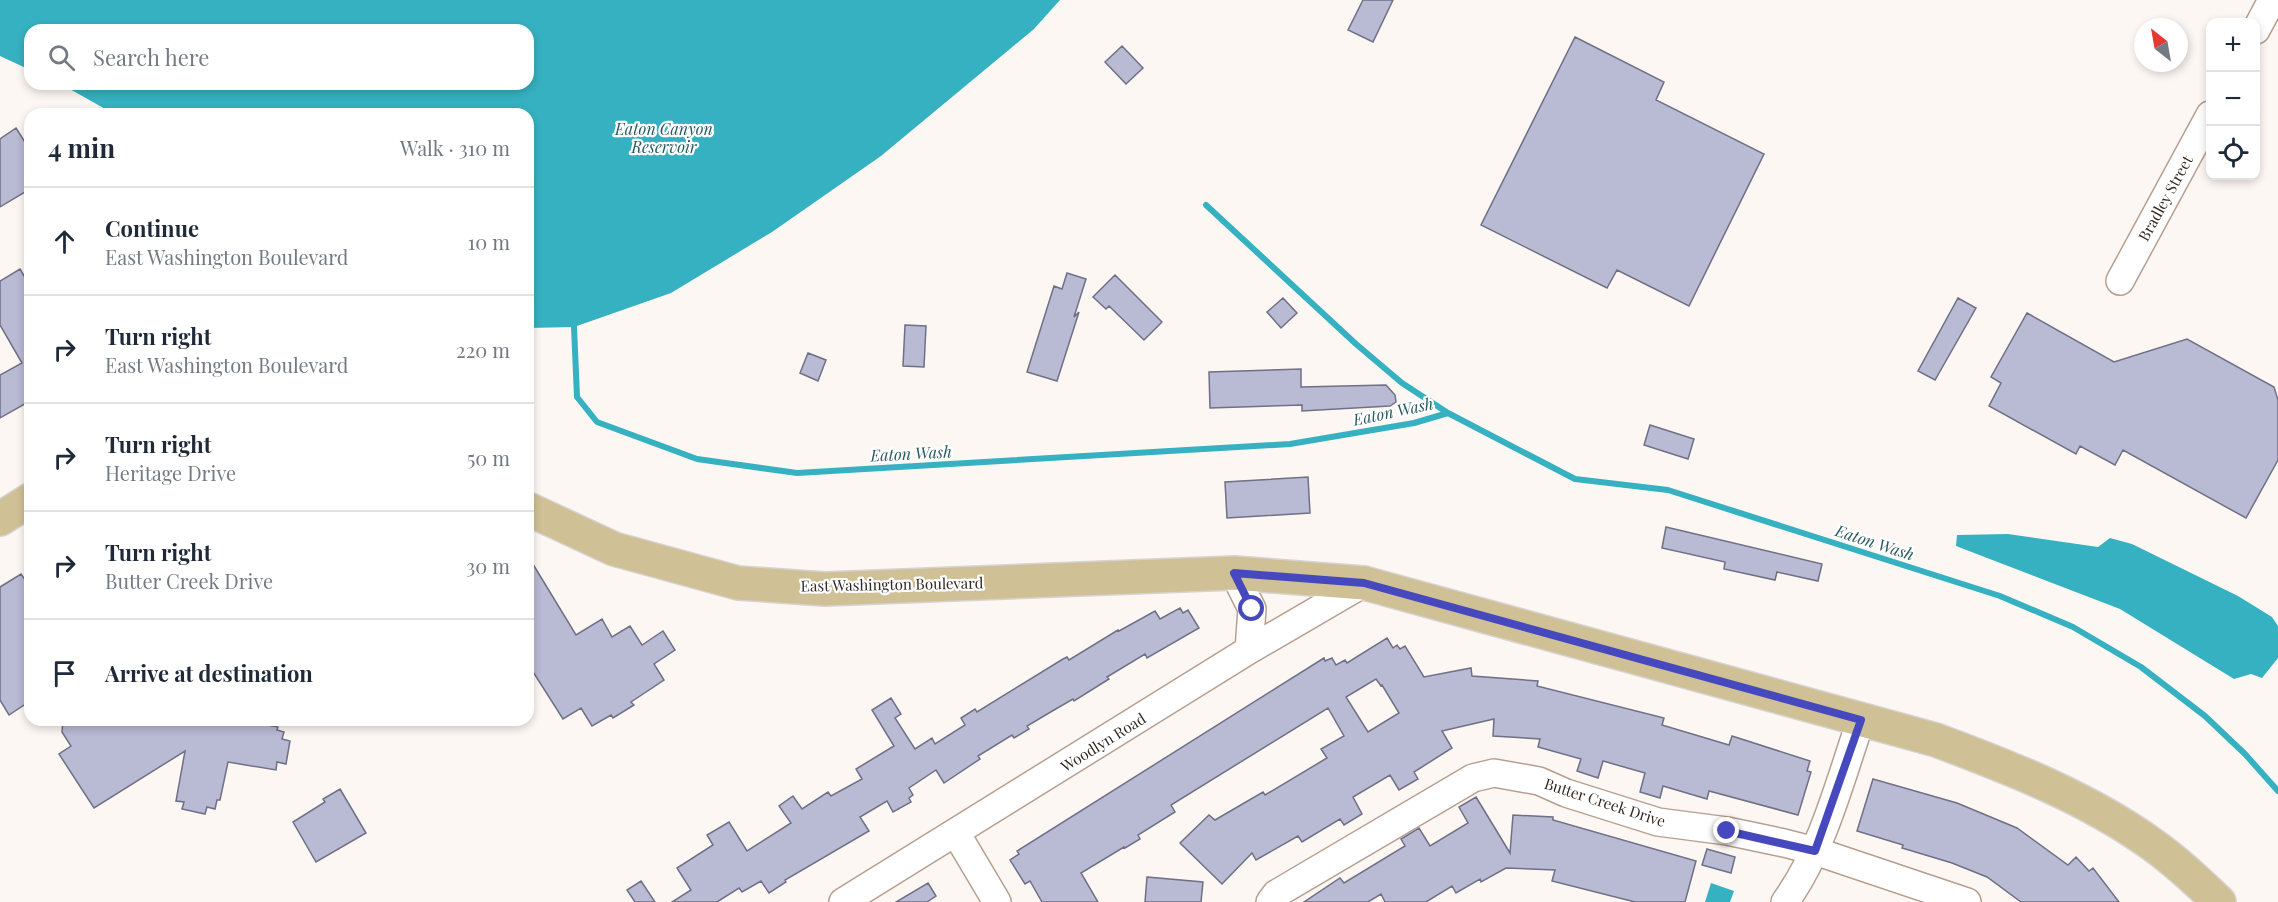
<!DOCTYPE html>
<html lang="en">
<head>
<meta charset="utf-8">
<style>
	body { margin:0; font-family:"Playfair Display",serif; background:#f6f6f7; color:#1f2937 }
	.controls { position:absolute; right:18px; top:18px; display:grid; overflow:hidden; border-radius:12px; box-shadow:0 3px 9px #0003 }
	.controls button { width:54px; height:54px; display:grid; place-items:center; padding:0; border:0; border-bottom:2px solid #e0e1e3; background:#fff; color:#1f2937; font:30px sans-serif }
	.compass { position:absolute; left:2134px; top:18px; width:54px; height:54px; border-radius:50%; background:#fff; box-shadow:0 3px 9px #0003; rotate:329deg }
	.stop { position:absolute; width:18px; height:18px; margin:-14px; border:4px solid #4649be; border-radius:50%; background:#fff }
	.stop.end { background:#4649be; border-color:#fff; box-shadow:0 2px 6px #0008 }
	.list { margin:0; padding:0; list-style:none }
	h2 { display:flex; justify-content:space-between; align-items:center; height:78px; margin:0; padding:0 24px; font-size:26px }
	h2 small { font-size:20px; font-weight:400; color:#747a83 }
	.list li { display:grid; grid-template-columns:39px 1fr auto; gap:18px; align-items:center; box-sizing:border-box; height:108px; padding:0 24px; border-top:2px solid #e0e1e3 }
	.list b { display:block; font-size:22px; white-space:nowrap }
	.list p { margin:0; font-size:20px; white-space:nowrap; color:#747a83 }
	.list em { font-size:20px; font-style:normal; color:#747a83 }
	.icon { flex:none; width:33px; height:33px; fill:none; stroke:currentColor; stroke-width:2; stroke-linecap:round; stroke-linejoin:round }
	.map { position:relative; flex:none; width:2278px; height:902px; overflow:hidden }
	.search { position:absolute; background:#fff; box-shadow:0 3px 9px #0003; left:24px; top:24px; width:510px; height:66px; display:flex; align-items:center; gap:15px; box-sizing:border-box; padding:0 21px; border-radius:18px; color:#747a83; font-size:22px }
	.panel { position:absolute; background:#fff; box-shadow:0 3px 9px #0003; left:24px; top:108px; width:510px; height:618px; border-radius:18px }
	.map>svg:first-child { display:block }
	.water { fill:#36b1c1 }
	.lines { fill:none; stroke-linecap:round; stroke-linejoin:round }
	.stream { stroke:#36b1c1; stroke-width:6 }
	.building { fill:#b9bad3; stroke:#6f6f86; stroke-width:1.5; fill-rule:evenodd }
	.minor-casing { stroke:#b79f90; stroke-width:30 }
	.major-casing { stroke:#d6d4d3; stroke-width:36 }
	.minor { stroke:#fff; stroke-width:27 }
	.major { stroke:#d0c096; stroke-width:33 }
	.route { stroke:#4649be; stroke-width:8 }
	.labels { text-anchor:middle; dominant-baseline:central; stroke-width:4.5; stroke-linejoin:round; paint-order:stroke }
	.street-label { font-size:15px; fill:#312822; stroke:#fff }
	.water-label { font-size:16px; font-style:italic; fill:#275960; stroke:#fff }
</style>
</head>
<body>
<div class="map">
<svg width="2278" height="902" viewBox="0 0 2278 902">
	<rect width="100%" height="100%" fill="#fdf7f4"/>
	<path class="water" d="M 0,0 L 1060,0 L 1034,29 L 881,156 L 772,232 L 671,293 L 574,327 L 528,328 L 528,114 L 114,114 L 61,84 L 528,84 L 528,30 L 30,30 L 30,70 L 0,56 Z
		M 1957,535 L 2008,534 L 2098,547 L 2110,538 L 2132,544 L 2238,596 L 2272,617 L 2278,626 L 2278,658 L 2262,678 L 2251,674 L 2234,679 L 2120,609 L 1956,546 Z
		M 1711,883 L 1734,891 L 1730,902 L 1705,902 Z"/>
	<g class="lines">
		<path class="stream" d="M 1206,205 L 1356,344 L 1402,383 L 1448,413
			M 574,327 L 577,397 L 597,422 L 697,459 L 797,473 L 1290,444 L 1414,423 L 1448,413 L 1575,479 L 1668,490 L 2000,596 L 2073,627 L 2141,667 L 2205,716 L 2245,754 L 2278,791"/>
	</g>
	<path class="building" d="M 1363,0 L 1393,0 L 1373,42 L 1348,30 Z
		M 1575,37 L 1664,82 L 1656,100 L 1764,154 L 1689,306 L 1617,270 L 1607,288 L 1481,225 Z
		M 1122,46 L 1143,68 L 1126,84 L 1105,62 Z
		M 16,128 L 30,150 L 30,189 L 0,207 L 0,139 Z
		M 20,269 L 30,286 L 30,401 L 0,418 L 0,375 L 22,363 L 0,325 L 0,281 Z
		M 1067,273 L 1086,279 L 1074,317 L 1079,312 L 1057,381 L 1027,372 L 1054,286 L 1062,289 Z
		M 1115,275 L 1162,322 L 1144,340 L 1109,306 L 1106,309 L 1093,297 Z
		M 1283,298 L 1297,313 L 1281,328 L 1267,312 Z
		M 1958,298 L 1976,308 L 1935,380 L 1918,371 Z
		M 2027,313 L 2114,362 L 2187,339 L 2274,387 L 2278,400 L 2278,460 L 2246,518 L 2123,450 L 2115,465 L 2080,446 L 2076,454 L 1989,406 L 2001,383 L 1991,377 Z
		M 905,325 L 926,326 L 924,367 L 903,366 Z
		M 808,353 L 826,360 L 818,381 L 800,373 Z
		M 1301,369 L 1301,387 L 1386,385 L 1395,395 L 1396,402 L 1390,406 L 1302,411 L 1302,405 L 1210,408 L 1209,372 Z
		M 1650,425 L 1694,439 L 1688,459 L 1644,445 Z
		M 1308,477 L 1310,513 L 1227,518 L 1225,482 Z
		M 1666,527 L 1822,564 L 1818,581 L 1777,572 L 1775,580 L 1724,569 L 1725,562 L 1662,548 Z
		M 528,556 L 576,635 L 602,619 L 612,637 L 630,626 L 642,645 L 663,631 L 675,650 L 654,664 L 664,680 L 631,702 L 634,705 L 613,718 L 611,715 L 592,726 L 581,708 L 563,719 L 528,664 Z
		M 21,574 L 30,587 L 30,701 L 9,715 L 0,700 L 0,587 Z
		M 1180,608 L 1183,613 L 1188,610 L 1199,628 L 1147,658 L 1145,654 L 1107,677 L 1109,679 L 1074,701 L 1073,699 L 1054,710 L 1027,726 L 1029,729 L 1014,738 L 1012,735 L 978,756 L 980,759 L 944,783 L 936,770 L 909,788 L 913,795 L 909,798 L 911,802 L 893,812 L 887,801 L 860,817 L 869,831 L 785,880 L 786,882 L 769,893 L 761,881 L 742,892 L 739,888 L 717,902 L 672,902 L 691,890 L 677,868 L 713,845 L 707,835 L 729,822 L 747,851 L 791,823 L 779,806 L 793,796 L 802,809 L 828,792 L 831,796 L 862,779 L 856,769 L 894,746 L 872,710 L 891,698 L 901,714 L 895,718 L 915,749 L 932,738 L 935,744 L 965,725 L 961,718 L 975,709 L 977,712 L 1063,659 L 1067,657 L 1069,660 L 1118,630 L 1119,631 L 1155,611 L 1160,619 Z
		M 1387,638 L 1393,648 L 1397,645 L 1400,649 L 1405,646 L 1424,677 L 1471,668 L 1472,676 L 1538,681 L 1537,686 L 1664,718 L 1662,725 L 1729,745 L 1732,736 L 1810,761 L 1807,771 L 1811,772 L 1798,815 L 1709,791 L 1707,799 L 1663,786 L 1660,798 L 1640,792 L 1645,773 L 1603,761 L 1598,778 L 1577,771 L 1581,759 L 1538,747 L 1540,739 L 1493,736 L 1494,719 L 1442,731 L 1452,748 L 1414,772 L 1418,779 L 1399,790 L 1390,775 L 1353,797 L 1362,814 L 1344,825 L 1340,819 L 1302,842 L 1298,836 L 1256,860 L 1252,853 L 1222,884 L 1180,843 L 1209,815 L 1215,820 L 1263,792 L 1265,795 L 1327,758 L 1321,749 L 1344,736 L 1328,708 L 1171,805 L 1175,812 L 1138,835 L 1140,839 L 1125,848 L 1124,847 L 1081,873 L 1098,902 L 1042,902 L 1030,881 L 1025,884 L 1010,860 L 1019,854 L 1017,851 L 1324,658 L 1325,661 L 1332,658 L 1336,665 L 1345,660 L 1347,663 ZM 1376,679 L 1381,686 L 1382,685 L 1399,713 L 1368,732 L 1346,697 Z
		M 63,720 L 243,720 L 278,727 L 277,730 L 284,732 L 282,739 L 290,741 L 286,764 L 277,762 L 276,770 L 228,762 L 220,800 L 217,800 L 215,809 L 207,807 L 205,814 L 182,809 L 184,802 L 176,801 L 185,751 L 94,808 L 59,754 L 71,746 L 62,732 Z
		M 1873,779 L 1957,803 L 2017,828 L 2068,865 L 2076,857 L 2089,871 L 2093,868 L 2119,902 L 2021,902 L 1987,877 L 1952,863 L 1902,848 L 1903,845 L 1857,831 Z
		M 340,789 L 366,833 L 316,862 L 293,822 L 325,802 L 323,799 Z
		M 1476,797 L 1510,853 L 1513,815 L 1553,817 L 1553,820 L 1696,861 L 1685,902 L 1635,902 L 1552,881 L 1555,870 L 1506,868 L 1481,882 L 1480,879 L 1456,893 L 1452,886 L 1426,902 L 1385,902 L 1381,894 L 1368,902 L 1304,902 L 1340,878 L 1344,883 L 1405,846 L 1401,839 L 1419,828 L 1430,846 L 1468,823 L 1459,807 Z
		M 1707,849 L 1735,857 L 1731,873 L 1702,865 Z
		M 1147,877 L 1203,882 L 1201,902 L 1145,902 Z
		M 641,881 L 655,902 L 635,902 L 627,890 Z
		M 928,883 L 936,896 L 927,902 L 896,902 Z"/>
	<g class="lines">
		<g class="minor-casing">
			<path id="minor" d="M 2256,30 L 2272,0
				M 2120,281 L 2210,115
				M 1234,573 L 1252,609 L 1249,650
				M 956,833 L 997,902
				M 843,902 L 1249,650 L 1364,583
				M 1270,902 L 1276,894 L 1473,778 L 1494,773 L 1539,781 L 1566,793 L 1658,822 L 1727,831 L 1784,843 L 1815,851 L 1967,902
				M 1785,902 C 1823,850 1840,780 1861,720"/>
		</g>
		<g class="major-casing">
			<path id="major" d="M 528,509 L 614,549 L 738,583 L 825,589 L 1234,573 L 1364,583 L 1936,740 C 2011,768 2088,798 2153,845 C 2177,862 2198,882 2219,902
				M 0,519 L 30,500"/>
		</g>
		<use href="#minor" class="minor"/>
		<use href="#major" class="major"/>
	</g>
	<g class="lines">
		<path class="route" d="M 1252,609 L 1234,573 L 1364,583 L 1861,720 L 1815,851 L 1727,831"/>
	</g>
	<g class="labels">
		<g class="street-label">
			<text transform="translate(2165 198) rotate(-61)">Bradley Street</text>
			<text transform="translate(892 584) rotate(-1)">East Washington Boulevard</text>
			<text transform="translate(1103 742) rotate(-32)">Woodlyn Road</text>
			<text transform="translate(1605 802) rotate(18)">Butter Creek Drive</text>
		</g>
		<g class="water-label">
			<text x="664" y="128">Eaton Canyon<tspan x="664" dy="18">Reservoir</tspan></text>
			<text transform="translate(1393 411) rotate(-12)">Eaton Wash</text>
			<text transform="translate(911 453) rotate(-3)">Eaton Wash</text>
			<text transform="translate(1875 542) rotate(18)">Eaton Wash</text>
		</g>
	</g>
</svg>
<div class="controls">
<button>+</button>
<button>−</button>
<button><svg class="icon" aria-label="locate" viewBox="0 0 24 24"><circle cx="12" cy="12" r="6"/><path d="M12 2v4M12 18v4M2 12h4M18 12h4"/></svg></button>
</div>
<svg class="compass" viewBox="-18 -18 36 36"><path d="M0-13l5 13h-10z" fill="#e53935"/><path d="M0 13l5-13h-10z" fill="#747a83"/></svg>
<div class="stop" style="left:1252px;top:609px"></div>
<div class="stop end" style="left:1727px;top:831px"></div>
<div class="search"><svg class="icon" aria-label="search" viewBox="0 0 24 24"><circle cx="10" cy="10" r="6"/><path d="M15 15l6 6"/></svg>Search here</div>
<section class="panel">
<h2>4 min<small>Walk · 310 m</small></h2>
<ul class="list">
<li><svg class="icon" aria-label="ahead" viewBox="0 0 24 24"><path d="M12 20V5M6 11l6-6 6 6"/></svg><div><b>Continue</b><p>East Washington Boulevard</p></div><em>10 m</em></li>
<li><svg class="icon" aria-label="right" viewBox="0 0 24 24"><path d="M7 20v-9h11M14 6l5 5-5 5"/></svg><div><b>Turn right</b><p>East Washington Boulevard</p></div><em>220 m</em></li>
<li><svg class="icon" aria-label="right" viewBox="0 0 24 24"><path d="M7 20v-9h11M14 6l5 5-5 5"/></svg><div><b>Turn right</b><p>Heritage Drive</p></div><em>50 m</em></li>
<li><svg class="icon" aria-label="right" viewBox="0 0 24 24"><path d="M7 20v-9h11M14 6l5 5-5 5"/></svg><div><b>Turn right</b><p>Butter Creek Drive</p></div><em>30 m</em></li>
<li><svg class="icon" aria-label="arrive" viewBox="0 0 24 24"><path d="M6 21V4h12l-3 4 3 4H6"/></svg><div><b>Arrive at destination</b></div></li>
</ul>
</section>
</div>
</body>
</html>
